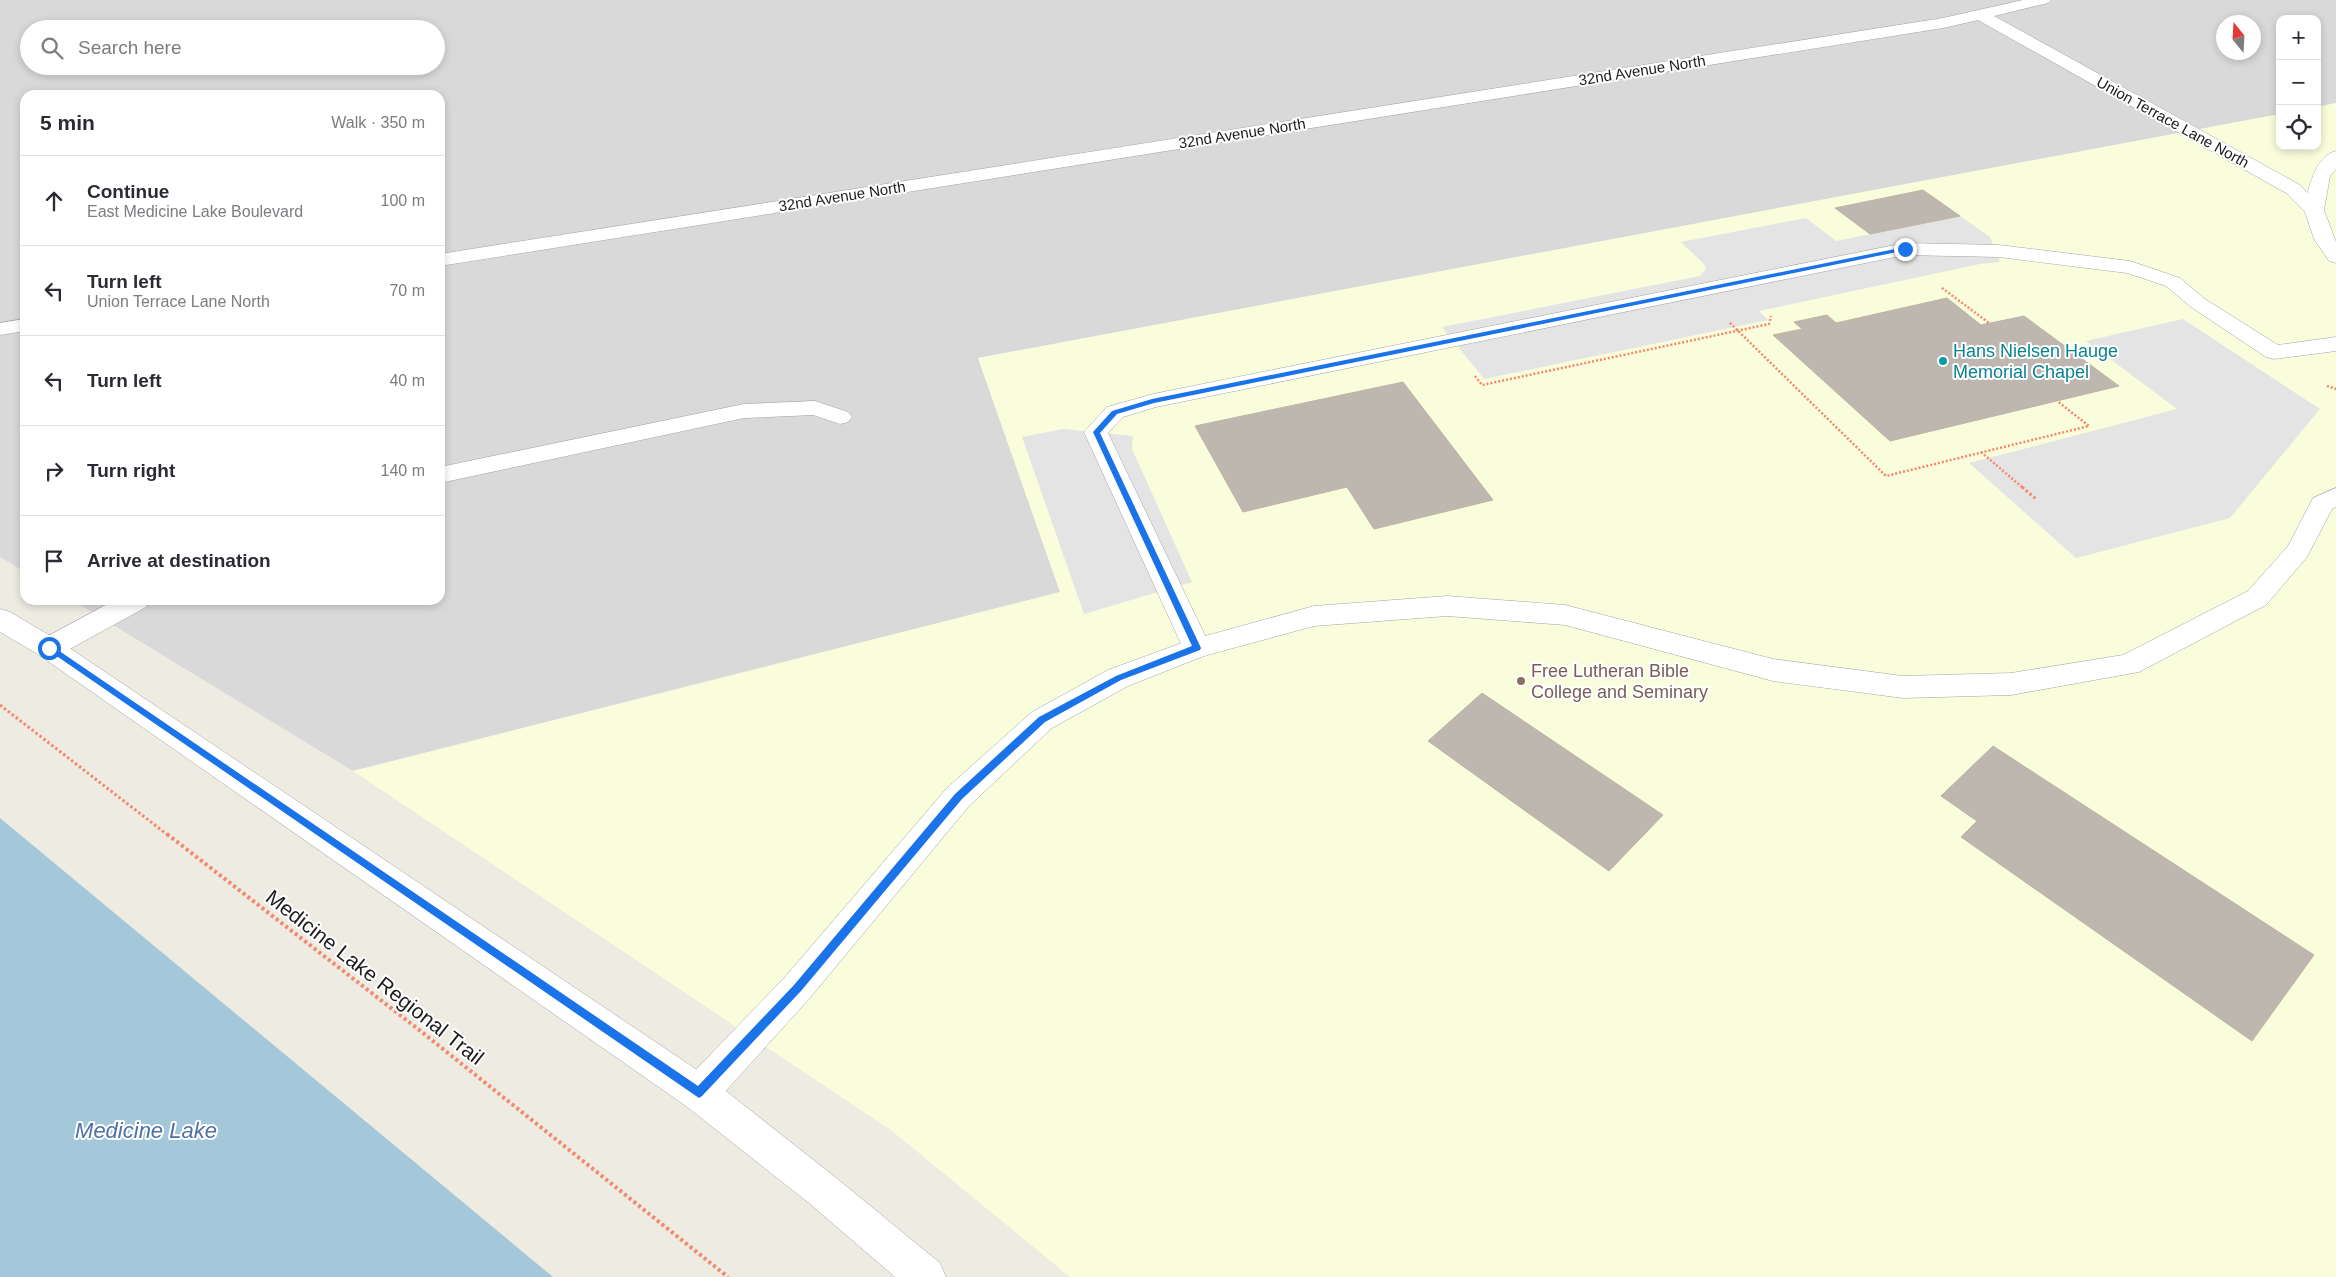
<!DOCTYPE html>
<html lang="en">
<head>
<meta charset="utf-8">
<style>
	body { margin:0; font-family:Arial,sans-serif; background:#f7f7f7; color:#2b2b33 }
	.controls { position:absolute; right:15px; top:15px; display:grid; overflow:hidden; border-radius:10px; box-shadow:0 2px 8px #0003 }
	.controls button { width:45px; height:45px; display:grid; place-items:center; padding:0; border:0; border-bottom:1px solid #e1e1e2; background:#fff; color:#2b2b33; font:25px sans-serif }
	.compass { position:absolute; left:2216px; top:15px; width:45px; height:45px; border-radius:50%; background:#fff; box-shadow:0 2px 8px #0003; rotate:342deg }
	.stop { position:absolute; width:15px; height:15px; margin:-11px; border:4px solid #1a73e8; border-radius:50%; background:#fff }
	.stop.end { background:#1a73e8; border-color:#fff; box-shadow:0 1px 5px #0008 }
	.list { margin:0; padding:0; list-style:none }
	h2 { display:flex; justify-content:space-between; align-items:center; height:65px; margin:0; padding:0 20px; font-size:21px }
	h2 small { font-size:16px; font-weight:400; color:#7c7c81 }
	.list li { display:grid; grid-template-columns:32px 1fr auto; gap:15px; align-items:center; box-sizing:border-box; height:90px; padding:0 20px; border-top:1px solid #e1e1e2 }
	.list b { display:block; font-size:19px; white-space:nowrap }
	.list p { margin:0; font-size:16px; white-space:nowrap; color:#7c7c81 }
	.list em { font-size:16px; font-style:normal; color:#7c7c81 }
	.icon { flex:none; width:28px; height:28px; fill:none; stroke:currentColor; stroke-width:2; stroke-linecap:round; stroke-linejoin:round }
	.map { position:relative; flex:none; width:2336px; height:1277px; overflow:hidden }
	.search { position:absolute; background:#fff; box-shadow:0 2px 8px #0003; left:20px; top:20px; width:425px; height:55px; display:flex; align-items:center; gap:12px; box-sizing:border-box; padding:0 18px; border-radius:28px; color:#7c7c81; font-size:19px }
	.panel { position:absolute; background:#fff; box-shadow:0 2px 8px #0003; left:20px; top:90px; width:425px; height:515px; border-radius:15px }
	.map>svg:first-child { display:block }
	.residential { fill:#dad9d9; fill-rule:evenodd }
	.education { fill:#fafddb }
	.parking { fill:#e4e4e4 }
	.water { fill:#a4c8d9 }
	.building { fill:#bdb7af; stroke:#beb3a5 }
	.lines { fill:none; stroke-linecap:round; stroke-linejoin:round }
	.service-casing { stroke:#a3a3a3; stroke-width:1 }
	.minor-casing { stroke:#a3a3a3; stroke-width:1 }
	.tertiary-casing { stroke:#a3a3a3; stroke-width:1 }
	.path-far2 { stroke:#f4886d; stroke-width:2.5; stroke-dasharray:2 2; stroke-linecap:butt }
	.path-far1 { stroke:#f4886d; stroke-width:3; stroke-dasharray:2.5 2.5; stroke-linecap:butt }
	.path { stroke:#f4886d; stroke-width:4; stroke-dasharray:3 3; stroke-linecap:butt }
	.service { fill:#fff; fill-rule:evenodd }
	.minor { fill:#fff; fill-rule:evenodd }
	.tertiary { fill:#fff; fill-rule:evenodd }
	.route { fill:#1a73e8 }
	.culture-dot { fill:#0f9aa8; stroke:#fff; stroke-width:2 }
	.education-dot { fill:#8d6e63; stroke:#fff; stroke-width:2 }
	.labels { text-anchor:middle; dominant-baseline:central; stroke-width:4; stroke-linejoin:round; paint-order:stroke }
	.far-street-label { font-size:15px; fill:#1c1c1c; stroke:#fff }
	.culture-label { font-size:18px; fill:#0d838f; stroke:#fff; text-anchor:start }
	.education-label { font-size:18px; fill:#785e54; stroke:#fff; text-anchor:start }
	.near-street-label { font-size:21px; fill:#1c1c1c; stroke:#fff }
	.near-water-label { font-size:22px; font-style:italic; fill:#4d71a7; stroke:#fff }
</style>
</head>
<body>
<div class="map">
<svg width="2336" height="1277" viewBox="0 0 2336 1277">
	<rect width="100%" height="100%" fill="#edebe2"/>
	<path class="residential" d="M 0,0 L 2336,0 L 2336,103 L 2317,107 L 2317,19 L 2280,19 L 2280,114 L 978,358 L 1060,592 L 353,771 L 72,600 L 440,600 L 440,95 L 25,95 L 25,572 L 0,557 ZM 2224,22 L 2254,22 L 2254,52 L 2224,52 ZM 29,29 L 436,29 L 436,66 L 29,66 Z"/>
	<path class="education" d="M 2336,103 L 2336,1277 L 1070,1277 L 892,1131 L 353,771 L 1060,592 L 978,358 L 2280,114 L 2280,146 L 2317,146 L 2317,107 Z"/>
	<path class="parking" d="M 1960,216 L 1990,237 L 2000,262 L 1980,264 L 1759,311 L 1768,320 L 1484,379 L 1442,327 L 1700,276 L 1706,269 L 1704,264 L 1681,242 L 1806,218 L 1836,241 Z
		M 2183,319 L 2320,409 L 2230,518 L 2076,558 L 1969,463 L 2177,409 L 2086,341 Z
		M 1063,429 L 1133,436 L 1132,449 L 1192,582 L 1084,614 L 1022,437 Z"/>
	<path class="water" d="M 0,818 L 553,1277 L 0,1277 Z"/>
	<path class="building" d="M 1923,190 L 1960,216 L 1870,234 L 1835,208 Z
		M 1947,298 L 1981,325 L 2024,316 L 2119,386 L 1890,441 L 1773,335 L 1802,329 L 1794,322 L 1827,315 L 1836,323 Z
		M 1403,382 L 1493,500 L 1374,529 L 1347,487 L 1243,512 L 1195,426 Z
		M 1482,693 L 1663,815 L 1609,871 L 1428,741 Z
		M 1993,746 L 2314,955 L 2252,1041 L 1961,837 L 1977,821 L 1941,796 Z"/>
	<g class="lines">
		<g class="service-casing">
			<path id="service" d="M 2336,151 L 2336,169 L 2330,176 L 2324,210 L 2321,214 L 2314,216 L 2307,214 L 2304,210 C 2308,191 2314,156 2336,151 Z
				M 1905,243 L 1999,245 L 2130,261 L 2180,278 L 2205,299 L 2278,345 L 2336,337 L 2336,351 L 2274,359 L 2266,357 L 2191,307 L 2166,286 L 2127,273 L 1999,257 L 1905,255 L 1156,407 L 1123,417 L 1108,433 L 1211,648 L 1207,655 L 1197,658 L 1187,655 L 1183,648 L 1084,432 L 1107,407 L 1153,394 Z
				M 815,401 L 848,412 L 852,417 L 848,422 L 840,424 L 813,415 L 744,418 L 440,483 L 440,467 L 744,404 Z
				M 115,600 L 150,600 L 146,607 L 59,655 L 49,658 L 39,655 L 35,648 L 39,641 Z"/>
		</g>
		<g class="minor-casing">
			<path id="minor" d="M 2023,0 L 2051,0 L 2048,3 L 1994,16 L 2300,185 L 2324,210 L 2336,242 L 2336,263 L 2329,261 L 2314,239 L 2305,212 L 2286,193 L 1978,20 L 1943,28 L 440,266 L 440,254 L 1943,18 Z
				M 25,319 L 25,331 L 0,335 L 0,323 Z
				M 2336,488 L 2336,507 L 2332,509 L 2307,557 L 2266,605 L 2139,672 L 2011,695 L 1903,698 L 1773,681 L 1565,625 L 1447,616 L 1314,626 L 1204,656 L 1128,686 L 1052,728 L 969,806 L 809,999 L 712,1106 L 699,1111 L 686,1106 L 681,1093 L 686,1080 L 785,977 L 947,788 L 1032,712 L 1108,670 L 1187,641 L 1314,606 L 1447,596 L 1565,605 L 1773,659 L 1903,676 L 2011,673 L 2123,655 L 2248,591 L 2288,546 L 2313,498 Z"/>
		</g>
		<g class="tertiary-casing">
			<path id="tertiary" d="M 0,609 L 10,612 L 59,641 L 712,1080 L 835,1177 L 940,1263 L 946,1277 L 895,1277 L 809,1203 L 686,1106 L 39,655 L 0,632 Z"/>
		</g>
		<path class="path-far2" d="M 1942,288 L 1989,323
			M 1730,323 L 1886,476 L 2089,426 L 2057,401
			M 1475,376 L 1482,385 L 1769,324 L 1771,316
			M 2327,386 L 2336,389
			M 1981,452 L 2023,488"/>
		<path class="path-far1" d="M 2022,487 L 2036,499
			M 0,705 L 169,836"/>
		<path class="path" d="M 167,834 L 418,1029 L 728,1277"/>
		<use href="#service" class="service"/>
		<use href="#minor" class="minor"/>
		<use href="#tertiary" class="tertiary"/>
	</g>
	<path class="route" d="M 1905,247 L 1907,250 L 1154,403 L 1117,414 L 1100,433 L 1201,648 L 1200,650 L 1121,680 L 1045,722 L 962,799 L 801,991 L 702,1096 L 699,1098 L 45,648 L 46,646 L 52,646 L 698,1086 L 794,985 L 955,794 L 1039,717 L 1116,676 L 1192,646 L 1093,432 L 1112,411 L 1152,399 Z"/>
	<circle class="culture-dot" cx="1943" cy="361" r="5"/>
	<circle class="education-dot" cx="1521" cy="681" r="5"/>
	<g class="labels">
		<g class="far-street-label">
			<text transform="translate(1642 70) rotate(-9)">32nd Avenue North</text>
			<text transform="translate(2173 122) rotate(29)">Union Terrace Lane North</text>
			<text transform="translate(1242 133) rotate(-9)">32nd Avenue North</text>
			<text transform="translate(842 196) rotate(-9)">32nd Avenue North</text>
		</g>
		<g class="culture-label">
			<text x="1953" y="351">Hans Nielsen Hauge<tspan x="1953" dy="21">Memorial Chapel</tspan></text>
		</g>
		<g class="education-label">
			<text x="1531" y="671">Free Lutheran Bible<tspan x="1531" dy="21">College and Seminary</tspan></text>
		</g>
		<g class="near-street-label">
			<text transform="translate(375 977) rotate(38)">Medicine Lake Regional Trail</text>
		</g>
		<g class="near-water-label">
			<text x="146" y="1130">Medicine Lake</text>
		</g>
	</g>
</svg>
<div class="controls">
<button>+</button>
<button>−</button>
<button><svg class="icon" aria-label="locate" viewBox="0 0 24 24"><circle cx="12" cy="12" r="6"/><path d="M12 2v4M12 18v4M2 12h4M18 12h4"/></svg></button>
</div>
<svg class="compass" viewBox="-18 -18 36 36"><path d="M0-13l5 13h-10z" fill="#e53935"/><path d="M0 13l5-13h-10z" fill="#7c7c81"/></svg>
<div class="stop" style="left:49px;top:648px"></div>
<div class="stop end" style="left:1905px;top:249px"></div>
<div class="search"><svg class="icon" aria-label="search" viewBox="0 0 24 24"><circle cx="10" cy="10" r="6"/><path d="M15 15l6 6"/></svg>Search here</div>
<section class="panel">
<h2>5 min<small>Walk · 350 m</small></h2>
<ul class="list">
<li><svg class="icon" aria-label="ahead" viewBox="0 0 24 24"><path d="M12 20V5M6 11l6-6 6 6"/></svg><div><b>Continue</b><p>East Medicine Lake Boulevard</p></div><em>100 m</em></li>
<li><svg class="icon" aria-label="left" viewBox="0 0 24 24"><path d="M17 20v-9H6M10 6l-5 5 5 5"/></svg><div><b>Turn left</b><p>Union Terrace Lane North</p></div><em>70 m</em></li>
<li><svg class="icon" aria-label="left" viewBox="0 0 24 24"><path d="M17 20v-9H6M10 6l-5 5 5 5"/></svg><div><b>Turn left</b></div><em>40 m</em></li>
<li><svg class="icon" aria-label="right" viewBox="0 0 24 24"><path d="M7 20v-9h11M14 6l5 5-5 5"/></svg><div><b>Turn right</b></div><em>140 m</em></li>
<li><svg class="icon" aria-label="arrive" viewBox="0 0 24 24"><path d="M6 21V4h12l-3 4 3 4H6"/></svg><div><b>Arrive at destination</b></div></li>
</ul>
</section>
</div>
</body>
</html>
